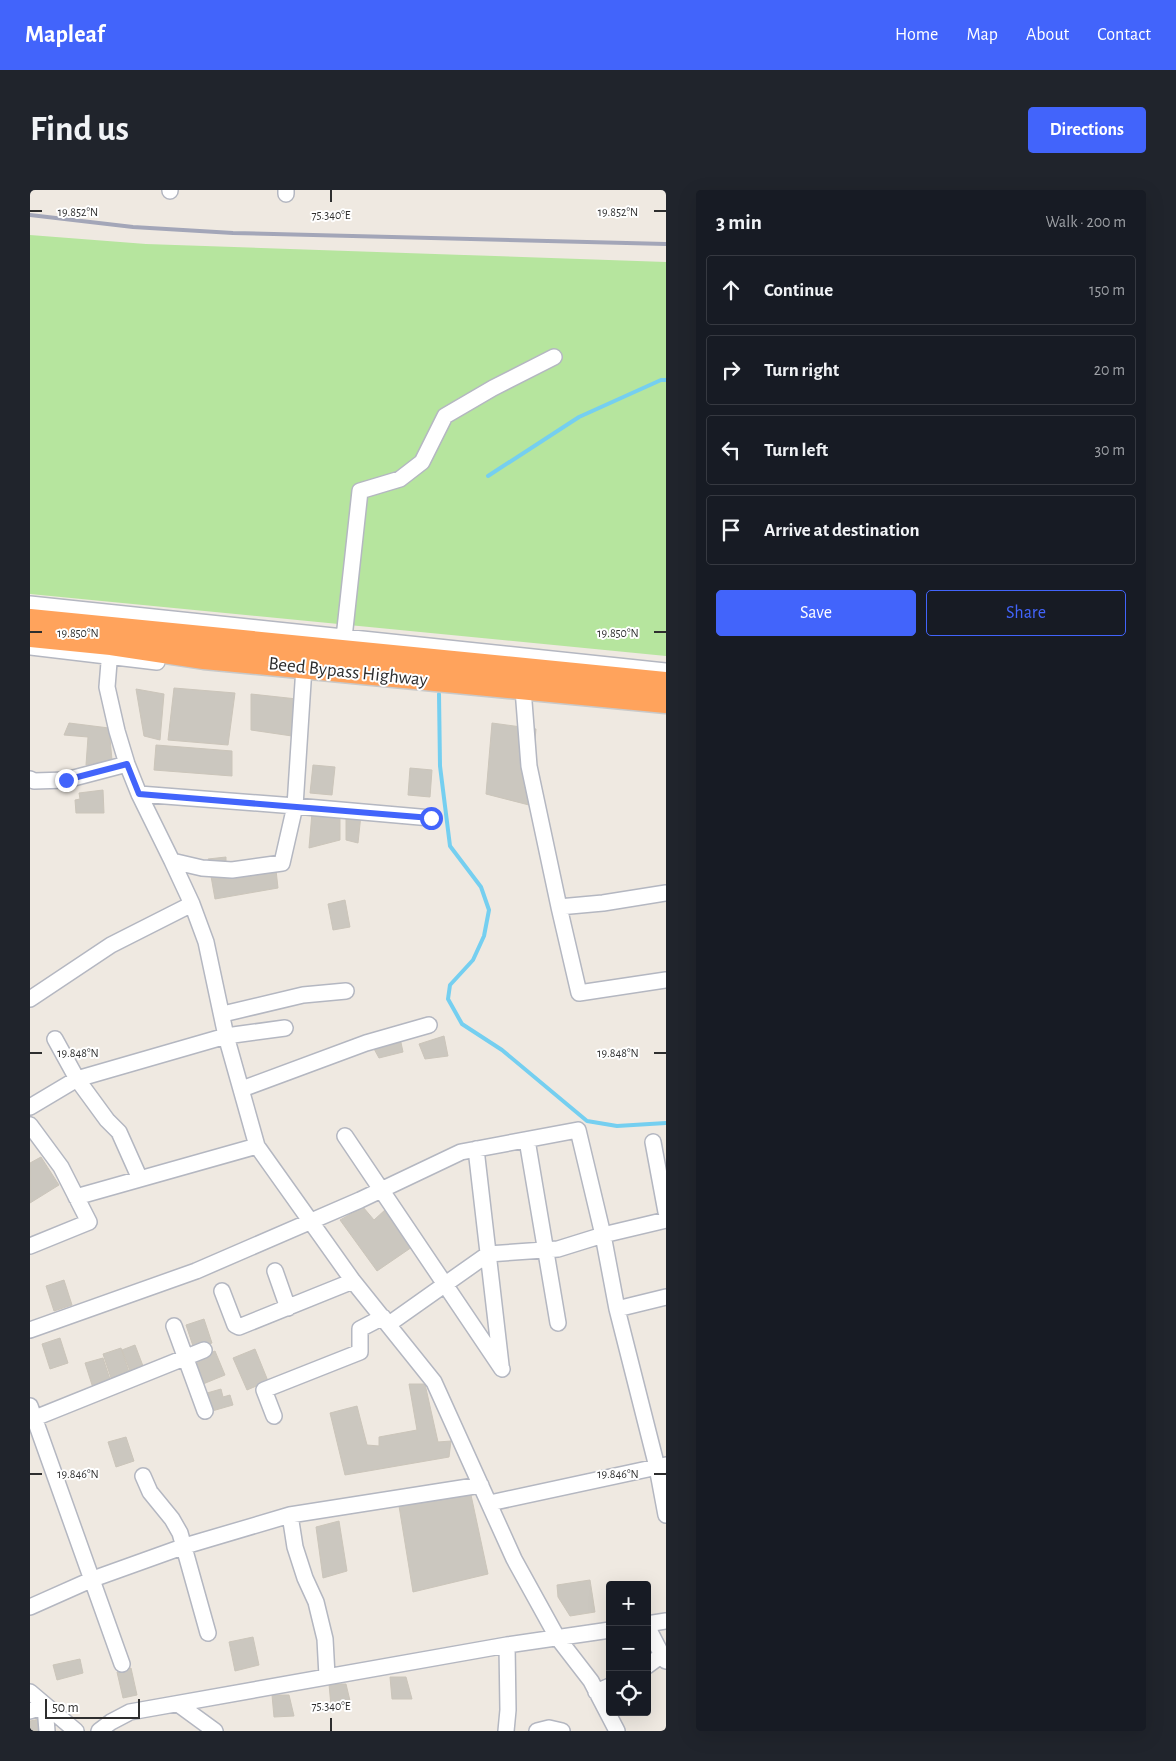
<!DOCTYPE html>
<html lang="en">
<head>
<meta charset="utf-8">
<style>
	body { margin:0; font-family:"Alegreya Sans",sans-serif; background:#20242c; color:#f1f3f6 }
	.controls { position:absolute; right:15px; bottom:15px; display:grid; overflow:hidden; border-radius:5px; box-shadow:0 5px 20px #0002 }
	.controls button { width:45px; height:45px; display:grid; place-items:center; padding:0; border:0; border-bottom:1px solid #363941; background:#171b24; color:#f1f3f6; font:25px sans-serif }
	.scale { position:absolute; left:15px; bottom:12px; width:95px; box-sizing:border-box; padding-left:5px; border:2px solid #2e2e2e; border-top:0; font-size:14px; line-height:18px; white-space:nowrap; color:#2e2e2e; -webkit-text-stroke:4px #fff; paint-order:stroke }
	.stop { position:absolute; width:15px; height:15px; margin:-11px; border:4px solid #4264fb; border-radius:50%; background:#fff }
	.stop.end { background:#4264fb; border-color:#fff; box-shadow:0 1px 5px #0008 }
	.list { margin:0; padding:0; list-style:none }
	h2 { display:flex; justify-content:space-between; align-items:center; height:65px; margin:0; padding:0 20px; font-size:21px }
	h2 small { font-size:16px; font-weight:400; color:#9ea1a6 }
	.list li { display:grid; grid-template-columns:32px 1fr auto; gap:15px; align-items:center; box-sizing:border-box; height:70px; margin:0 10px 10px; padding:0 10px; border:1px solid #363941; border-radius:5px }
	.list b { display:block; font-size:19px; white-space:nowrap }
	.list em { font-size:16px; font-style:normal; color:#9ea1a6 }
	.actions { display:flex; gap:10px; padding:15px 20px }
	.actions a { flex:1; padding:11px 0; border:1px solid #4264fb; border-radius:5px; text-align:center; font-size:18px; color:#4264fb }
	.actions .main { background:#4264fb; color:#fff }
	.icon { flex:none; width:28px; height:28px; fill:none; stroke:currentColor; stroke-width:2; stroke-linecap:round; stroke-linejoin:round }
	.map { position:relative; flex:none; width:636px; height:1541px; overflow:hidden; border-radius:5px }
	header { display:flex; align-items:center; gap:30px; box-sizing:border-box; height:70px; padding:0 25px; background:#4264fb; color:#fff }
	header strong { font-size:24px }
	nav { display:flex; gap:28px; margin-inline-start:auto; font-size:18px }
	.intro { display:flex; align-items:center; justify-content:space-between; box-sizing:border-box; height:120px; padding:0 30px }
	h1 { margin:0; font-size:35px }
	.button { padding:12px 22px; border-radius:5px; background:#4264fb; color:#fff; font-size:18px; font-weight:700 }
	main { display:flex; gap:30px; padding:0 30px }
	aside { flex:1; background:#171b24; border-radius:5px; box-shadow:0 5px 20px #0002 }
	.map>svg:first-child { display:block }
	.green { fill:#b6e59e }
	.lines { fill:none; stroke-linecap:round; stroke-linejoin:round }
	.stream { stroke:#75cff0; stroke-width:4 }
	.building { fill:#cbc7bf; stroke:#cbc5ba }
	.minor-casing { stroke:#b4b7c1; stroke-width:18 }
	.highway-casing { stroke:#c9c9c9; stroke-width:25 }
	.minor { stroke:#fff; stroke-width:15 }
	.highway { stroke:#ffa35c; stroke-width:22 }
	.rail { stroke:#a3a6b8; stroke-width:4 }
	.route { stroke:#4264fb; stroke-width:6 }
	.ticks { fill:none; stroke:#2e2e2e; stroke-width:2 }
	.labels { text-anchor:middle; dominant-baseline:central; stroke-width:4; stroke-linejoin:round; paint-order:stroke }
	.street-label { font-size:19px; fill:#2e2e2e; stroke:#fff }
	.ticks-label { font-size:12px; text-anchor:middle; fill:#2e2e2e; stroke:#fff; stroke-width:4; stroke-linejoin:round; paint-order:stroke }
</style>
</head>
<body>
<header>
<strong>Mapleaf</strong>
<nav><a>Home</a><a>Map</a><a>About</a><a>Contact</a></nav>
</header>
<div class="intro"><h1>Find us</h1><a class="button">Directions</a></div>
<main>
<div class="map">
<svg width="636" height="1541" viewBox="0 0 636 1541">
	<rect width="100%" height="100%" fill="#efe9e1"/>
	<path class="green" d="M 0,45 L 116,54 L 636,72 L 636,466 L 0,404 Z"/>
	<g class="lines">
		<path class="stream" d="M 458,286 L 549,227 L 631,190 L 636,190
			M 409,504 L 410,576 L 420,656 L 451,697 L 459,720 L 454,746 L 443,770 L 420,795 L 418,809 L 432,834 L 472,860 L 557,931 L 587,936 L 636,933"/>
	</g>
	<path class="building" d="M 144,498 L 205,503 L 198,555 L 138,550 Z
		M 106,499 L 134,504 L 130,550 L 114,546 Z
		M 221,504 L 267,509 L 262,546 L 221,540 Z
		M 39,533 L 79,538 L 82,570 L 56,575 L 58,547 L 34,545 Z
		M 462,533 L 506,539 L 499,615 L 456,604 Z
		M 126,555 L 202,561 L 202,586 L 124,580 Z
		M 283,575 L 305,577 L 302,605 L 280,603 Z
		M 380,578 L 402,580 L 400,607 L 378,605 Z
		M 73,600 L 74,623 L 46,623 L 45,610 L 50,609 L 49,603 Z
		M 283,611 L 310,615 L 310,650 L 279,658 Z
		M 316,614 L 332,615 L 328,653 L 316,650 Z
		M 196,667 L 196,675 L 246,680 L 248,698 L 185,709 L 178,669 Z
		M 315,710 L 320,737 L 303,740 L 298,714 Z
		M 414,846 L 418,866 L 395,869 L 389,854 Z
		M 370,848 L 373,862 L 349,868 L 343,857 Z
		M 11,967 L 29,995 L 0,1013 L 0,973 Z
		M 333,1017 L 344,1030 L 356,1019 L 385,1055 L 347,1081 L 310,1030 Z
		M 34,1090 L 42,1115 L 24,1121 L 16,1096 Z
		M 174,1129 L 182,1153 L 164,1159 L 156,1135 Z
		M 30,1148 L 38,1173 L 20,1179 L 12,1154 Z
		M 105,1155 L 113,1176 L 100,1181 L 92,1160 Z
		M 91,1158 L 99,1182 L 81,1188 L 73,1164 Z
		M 225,1159 L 238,1191 L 217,1200 L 203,1168 Z
		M 185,1161 L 195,1185 L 173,1194 L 163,1170 Z
		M 73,1168 L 81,1192 L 63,1198 L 55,1173 Z
		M 379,1194 L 395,1194 L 408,1252 L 421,1251 L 419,1267 L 315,1285 L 300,1223 L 327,1216 L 337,1255 L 349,1256 L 349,1247 L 387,1240 Z
		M 191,1199 L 193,1207 L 200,1205 L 203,1215 L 182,1221 L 177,1203 Z
		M 96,1247 L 104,1271 L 86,1277 L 78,1252 Z
		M 441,1305 L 458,1384 L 383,1402 L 369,1316 Z
		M 309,1331 L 317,1381 L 293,1388 L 286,1337 Z
		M 560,1390 L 565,1422 L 540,1426 L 528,1407 L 527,1395 Z
		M 223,1447 L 229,1475 L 205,1481 L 199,1452 Z
		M 50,1469 L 53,1483 L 27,1490 L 23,1475 Z
		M 101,1478 L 107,1505 L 93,1508 L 87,1482 Z
		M 360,1487 L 376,1487 L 382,1509 L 362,1509 Z
		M 299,1494 L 316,1494 L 321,1515 L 301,1516 Z
		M 242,1505 L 259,1505 L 264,1526 L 244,1527 Z
		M 10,1529 L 12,1541 L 0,1541 L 0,1531 Z"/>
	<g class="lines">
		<g class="minor-casing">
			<path id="minor" d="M 256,0 L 256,4
				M 140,1 L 140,0
				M 0,414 L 636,481
				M 83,423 L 77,497 L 87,541 L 97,574 L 109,604 L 142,671 L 162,714 L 176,752 L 196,846 L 227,956 L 323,1091 L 404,1192 L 484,1369 L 527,1447 L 561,1491 L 587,1541
				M 0,457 L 127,472
				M 313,457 L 330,301 L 370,289 L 392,272 L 415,226 L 463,198 L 524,167
				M 493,499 L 499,576 L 529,717 L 573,713 L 636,703
				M 0,589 L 4,591 L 36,590 L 97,574
				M 109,604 L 265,616 L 274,477
				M 142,671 L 172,678 L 202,680 L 252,673 L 265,616 L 401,628
				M 529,717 L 549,803 L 636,790
				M 0,809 L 81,755 L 162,714
				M 193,824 L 273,805 L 316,801
				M 25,849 L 47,889 L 77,930 L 89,942 L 110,989
				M 212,899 L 336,853 L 399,835
				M 0,917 L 47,889 L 196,846 L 255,838
				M 0,935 L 31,977 L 59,1032 L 0,1056
				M 315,946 L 472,1179
				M 497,950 L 528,1133
				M 623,952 L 636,1022
				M 446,959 L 471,1175
				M 46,1007 L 227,956
				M 245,1081 L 258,1118
				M 192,1101 L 205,1135 L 209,1137 L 323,1091
				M 587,1119 L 636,1107
				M 359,1134 L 458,1064 L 528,1059 L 573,1045 L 636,1030
				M 144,1136 L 175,1221
				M 0,1140 L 166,1081 L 330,1010 L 431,962 L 548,940 L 573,1045 L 587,1119 L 627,1277 L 636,1325
				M 0,1216 L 92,1474
				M 244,1226 L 234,1200 L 330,1162 L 330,1139 L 353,1127
				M 0,1230 L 174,1160
				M 113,1286 L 120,1302 L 142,1329 L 150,1343 L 178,1443
				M 460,1313 L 636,1275
				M 260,1325 L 265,1357 L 275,1388 L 286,1412 L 295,1449 L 297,1486
				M 0,1417 L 63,1389 L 155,1356 L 260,1325 L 451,1295
				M 617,1434 L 636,1431
				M 617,1436 L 632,1465
				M 617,1476 L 632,1465 L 636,1471
				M 0,1502 L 46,1541
				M 566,1502 L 580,1496
				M 148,1514 L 185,1541
				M 0,1521 L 15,1516 L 17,1541
				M 69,1541 L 81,1532 L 100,1522 L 477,1455 L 580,1440
				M 476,1541 L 478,1520 L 477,1455
				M 507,1541 L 519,1538 L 532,1541"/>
		</g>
		<g class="highway-casing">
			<path id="highway" d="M 0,430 L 636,493
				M 0,446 L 81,454 L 174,468 L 636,512"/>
		</g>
		<use href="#minor" class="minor"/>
		<use href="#highway" class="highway"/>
		<path class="rail" d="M 0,25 L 103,37 L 203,43 L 636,54"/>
	</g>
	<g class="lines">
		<path class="route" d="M 36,590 L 97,574 L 109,604 L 401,628"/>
	</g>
	<path class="ticks" d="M 301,0 L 301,12M 0,21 L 12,21M 624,21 L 636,21M 0,442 L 12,442M 624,442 L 636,442M 0,863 L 12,863M 624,863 L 636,863M 0,1284 L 12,1284M 624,1284 L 636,1284M 301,1528 L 301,1541"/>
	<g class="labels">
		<g class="street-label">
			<text transform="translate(318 482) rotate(6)">Beed Bypass Highway</text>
		</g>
	</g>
	<g class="ticks-label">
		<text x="48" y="26">19.852°N</text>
		<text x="588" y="26">19.852°N</text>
		<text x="301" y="29">75.340°E</text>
		<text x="48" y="447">19.850°N</text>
		<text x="588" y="447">19.850°N</text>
		<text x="48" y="867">19.848°N</text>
		<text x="588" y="867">19.848°N</text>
		<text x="48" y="1288">19.846°N</text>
		<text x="588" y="1288">19.846°N</text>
		<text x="301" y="1520">75.340°E</text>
	</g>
</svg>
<div class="controls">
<button>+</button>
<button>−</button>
<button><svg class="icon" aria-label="locate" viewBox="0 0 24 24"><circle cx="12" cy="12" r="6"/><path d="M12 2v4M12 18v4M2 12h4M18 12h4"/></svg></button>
</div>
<div class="scale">50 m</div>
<div class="stop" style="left:401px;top:628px"></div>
<div class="stop end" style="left:36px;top:590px"></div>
</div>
<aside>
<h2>3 min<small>Walk · 200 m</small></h2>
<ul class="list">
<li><svg class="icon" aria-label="ahead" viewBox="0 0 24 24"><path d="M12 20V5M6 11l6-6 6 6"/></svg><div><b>Continue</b></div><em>150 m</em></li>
<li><svg class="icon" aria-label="right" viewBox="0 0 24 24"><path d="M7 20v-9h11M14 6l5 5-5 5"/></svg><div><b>Turn right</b></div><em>20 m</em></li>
<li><svg class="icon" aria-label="left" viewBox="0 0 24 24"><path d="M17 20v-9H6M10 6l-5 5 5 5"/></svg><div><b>Turn left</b></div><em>30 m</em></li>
<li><svg class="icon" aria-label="arrive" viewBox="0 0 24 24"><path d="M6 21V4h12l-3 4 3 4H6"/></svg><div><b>Arrive at destination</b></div></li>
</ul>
<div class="actions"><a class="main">Save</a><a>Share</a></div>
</aside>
</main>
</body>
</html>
